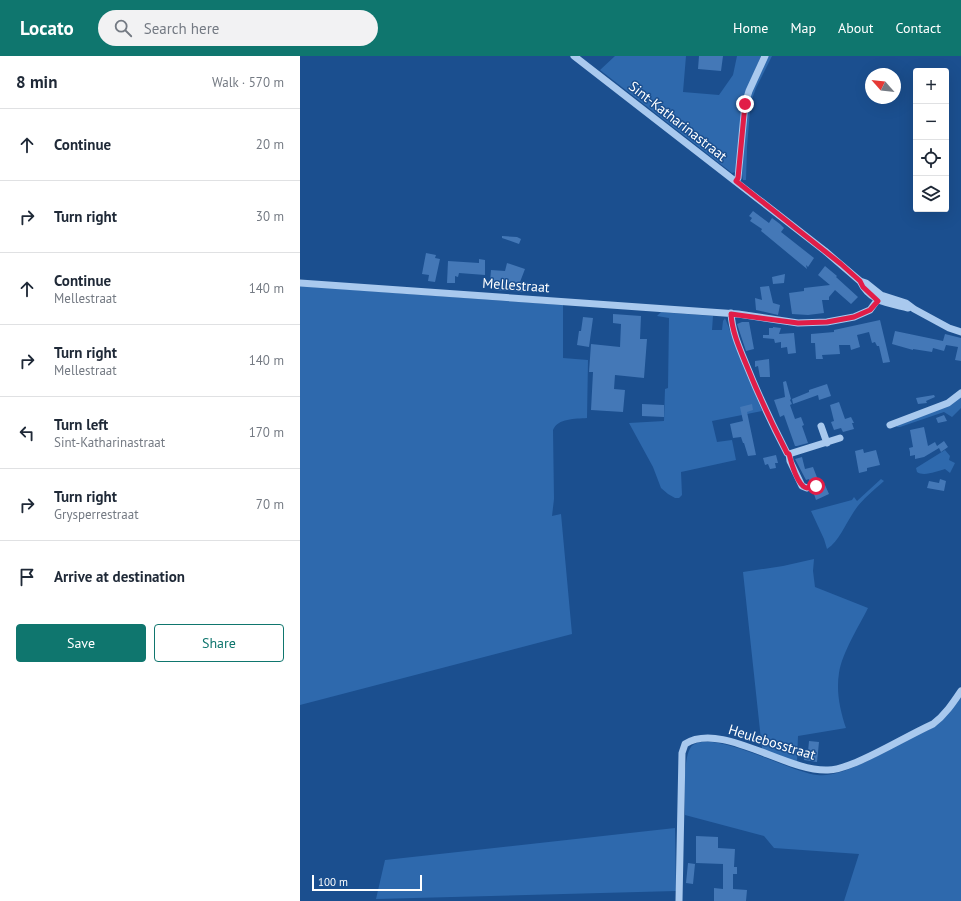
<!DOCTYPE html>
<html lang="en">
<head>
<meta charset="utf-8">
<style>
	body { margin:0; font-family:"PT Sans",sans-serif; background:#f2f2f3; color:#1f2937 }
	.controls { position:absolute; right:12px; top:12px; display:grid; overflow:hidden; border-radius:4px; box-shadow:0 4px 16px #0002 }
	.controls button { width:36px; height:36px; display:grid; place-items:center; padding:0; border:0; border-bottom:1px solid #e0e1e3; background:#fff; color:#1f2937; font:20px sans-serif }
	.compass { position:absolute; left:565px; top:12px; width:36px; height:36px; border-radius:50%; background:#fff; box-shadow:0 4px 16px #0002; rotate:297deg }
	.scale { position:absolute; left:12px; bottom:10px; width:110px; box-sizing:border-box; padding-left:4px; border:2px solid #fff; border-top:0; font-size:11px; line-height:14px; white-space:nowrap; color:#fff; -webkit-text-stroke:3px #1b4f8f; paint-order:stroke }
	.stop { position:absolute; width:12px; height:12px; margin:-9px; border:3px solid #e11d48; border-radius:50%; background:#fff }
	.stop.end { background:#e11d48; border-color:#fff; box-shadow:0 1px 4px #0008 }
	.list { margin:0; padding:0; list-style:none }
	h2 { display:flex; justify-content:space-between; align-items:center; height:52px; margin:0; padding:0 16px; font-size:17px }
	h2 small { font-size:13px; font-weight:400; color:#747a83 }
	.list li { display:grid; grid-template-columns:26px 1fr auto; gap:12px; align-items:center; box-sizing:border-box; height:72px; padding:0 16px; border-top:1px solid #e0e1e3 }
	.list b { display:block; font-size:15px; white-space:nowrap }
	.list p { margin:0; font-size:13px; white-space:nowrap; color:#747a83 }
	.list em { font-size:13px; font-style:normal; color:#747a83 }
	.actions { display:flex; gap:8px; padding:12px 16px }
	.actions a { flex:1; padding:9px 0; border:1px solid #0f766e; border-radius:4px; text-align:center; font-size:14px; color:#0f766e }
	.actions .main { background:#0f766e; color:#fff }
	.icon { flex:none; width:22px; height:22px; fill:none; stroke:currentColor; stroke-width:2; stroke-linecap:round; stroke-linejoin:round }
	.map { position:relative; flex:none; width:661px; height:845px; overflow:hidden }
	header { display:flex; align-items:center; gap:24px; box-sizing:border-box; height:56px; padding:0 20px; background:#0f766e; color:#fff }
	header strong { font-size:19px }
	nav { display:flex; gap:22px; margin-inline-start:auto; font-size:14px }
	.search { width:280px; height:36px; background:#f2f2f3; display:flex; align-items:center; gap:10px; box-sizing:border-box; padding:0 14px; border-radius:22px; color:#747a83; font-size:15px }
	main { display:flex }
	aside { flex:1; background:#fff }
	.map>svg:first-child { display:block }
	.green { fill:#2e69ad }
	.building { fill:#4478b7 }
	.lines { fill:none; stroke-linecap:round; stroke-linejoin:round }
	.minor { stroke:#a9c9ee; stroke-width:7 }
	.route { stroke:#e11d48; stroke-width:5 }
	.labels { text-anchor:middle; dominant-baseline:central; stroke-width:3; stroke-linejoin:round; paint-order:stroke }
	.street-label { font-size:14px; fill:#fff; stroke:#1b4f8f }
</style>
</head>
<body>
<header>
<strong>Locato</strong>
<div class="search"><svg class="icon" aria-label="search" viewBox="0 0 24 24"><circle cx="10" cy="10" r="6"/><path d="M15 15l6 6"/></svg>Search here</div>
<nav><a>Home</a><a>Map</a><a>About</a><a>Contact</a></nav>
</header>
<main>
<aside>
<h2>8 min<small>Walk · 570 m</small></h2>
<ul class="list">
<li><svg class="icon" aria-label="ahead" viewBox="0 0 24 24"><path d="M12 20V5M6 11l6-6 6 6"/></svg><div><b>Continue</b></div><em>20 m</em></li>
<li><svg class="icon" aria-label="right" viewBox="0 0 24 24"><path d="M7 20v-9h11M14 6l5 5-5 5"/></svg><div><b>Turn right</b></div><em>30 m</em></li>
<li><svg class="icon" aria-label="ahead" viewBox="0 0 24 24"><path d="M12 20V5M6 11l6-6 6 6"/></svg><div><b>Continue</b><p>Mellestraat</p></div><em>140 m</em></li>
<li><svg class="icon" aria-label="right" viewBox="0 0 24 24"><path d="M7 20v-9h11M14 6l5 5-5 5"/></svg><div><b>Turn right</b><p>Mellestraat</p></div><em>140 m</em></li>
<li><svg class="icon" aria-label="left" viewBox="0 0 24 24"><path d="M17 20v-9H6M10 6l-5 5 5 5"/></svg><div><b>Turn left</b><p>Sint-Katharinastraat</p></div><em>170 m</em></li>
<li><svg class="icon" aria-label="right" viewBox="0 0 24 24"><path d="M7 20v-9h11M14 6l5 5-5 5"/></svg><div><b>Turn right</b><p>Grysperrestraat</p></div><em>70 m</em></li>
<li><svg class="icon" aria-label="arrive" viewBox="0 0 24 24"><path d="M6 21V4h12l-3 4 3 4H6"/></svg><div><b>Arrive at destination</b></div></li>
</ul>
<div class="actions"><a class="main">Save</a><a>Share</a></div>
</aside>
<div class="map">
<svg width="661" height="845" viewBox="0 0 661 845">
	<rect width="100%" height="100%" fill="#1b4f8f"/>
	<path class="green" d="M 315,0 L 386,0 L 383,36 L 419,39 L 433,19 L 437,0 L 461,0 L 443,43 L 436,116 L 432,117 L 300,14 Z
		M 468,0 L 472,0 L 456,32 L 452,43 L 450,55 L 447,91 L 446,124 L 443,124 L 442,118 L 446,61 L 450,39 Z
		M 0,230 L 263,249 L 263,302 L 288,304 L 287,362 C 275,363 258,362 253,374 L 254,443 L 252,460 L 261,458 L 272,578 L 0,649 Z
		M 361,256 L 413,260 L 412,274 L 422,274 L 423,265 L 425,262 L 462,355 L 412,365 L 417,386 L 432,384 L 436,404 L 381,416 L 382,439 L 379,442 L 375,442 L 368,438 L 361,432 L 353,411 L 329,367 L 364,365 L 365,333 L 368,332 L 369,262 L 357,260 Z
		M 661,340 L 661,352 L 652,361 L 644,356 L 600,371 L 597,371 L 596,367 Z
		M 645,394 L 650,400 L 649,404 L 655,407 L 650,417 L 645,413 C 637,415 624,421 617,416 L 616,412 Z
		M 581,423 L 584,425 C 573,435 561,444 553,457 C 545,469 539,485 527,493 L 524,483 L 511,455 L 552,444 L 554,441 L 557,445 Z
		M 514,503 L 513,515 L 515,531 L 568,552 C 559,570 542,597 539,617 C 536,636 540,654 546,672 L 498,680 L 497,706 L 462,693 L 443,516 L 483,510 Z
		M 661,639 L 661,845 L 544,845 L 559,798 L 474,792 L 464,780 L 385,759 C 385,746 382,696 393,689 C 415,674 490,716 517,719 C 542,723 588,693 611,682 C 620,677 631,674 638,668 C 647,660 654,648 661,639 Z
		M 375,772 L 376,835 L 76,843 L 85,804 Z"/>
	<path class="building" d="M 399,0 L 423,0 L 421,15 L 398,13 Z
		M 453,155 L 469,167 L 472,162 L 480,168 L 484,172 L 481,176 L 514,202 L 508,211 L 506,209 L 507,213 L 461,175 L 462,173 L 450,165 L 452,162 L 449,160 Z
		M 202,180 L 217,181 L 221,183 L 219,188 L 202,182 Z
		M 126,197 L 136,199 L 135,202 L 140,203 L 135,226 L 128,225 L 129,219 L 122,218 Z
		M 179,203 L 185,204 L 185,219 L 159,217 L 158,221 L 155,220 L 155,227 L 147,227 L 148,205 L 179,207 Z
		M 207,207 L 225,213 L 220,226 L 228,227 L 227,236 L 194,234 L 194,227 L 190,227 L 191,214 L 205,215 Z
		M 525,210 L 537,220 L 536,221 L 558,241 L 551,248 L 535,234 L 529,241 L 529,244 L 522,244 L 524,257 L 508,259 L 492,258 L 489,237 L 504,235 L 504,232 L 530,229 L 518,219 Z
		M 485,218 L 484,227 L 473,228 L 472,221 Z
		M 469,230 L 473,247 L 480,249 L 478,259 L 456,254 L 455,242 L 462,244 L 460,231 Z
		M 313,258 L 341,260 L 340,283 L 347,283 L 344,322 L 315,319 L 314,333 L 325,334 L 323,356 L 291,354 L 293,316 L 289,316 L 291,288 L 320,291 L 321,268 L 313,267 Z
		M 283,261 L 293,262 L 289,291 L 277,289 L 279,275 L 281,275 Z
		M 580,264 L 590,306 L 583,307 L 579,290 L 577,290 L 575,286 L 572,287 L 569,276 L 557,279 L 560,291 L 551,294 L 550,289 L 539,289 L 540,298 L 522,299 L 523,303 L 516,303 L 515,287 L 511,287 L 511,278 L 534,276 L 534,274 Z
		M 442,266 L 449,266 L 454,293 L 446,295 L 437,268 Z
		M 473,271 L 481,272 L 479,278 L 494,277 L 496,297 L 488,298 L 487,291 L 481,292 L 481,286 L 475,287 L 474,283 L 463,282 L 463,279 L 469,279 L 469,272 L 473,272 Z
		M 595,275 L 643,285 L 645,278 L 661,282 L 661,305 L 655,304 L 658,291 L 646,289 L 644,295 L 633,292 L 632,296 L 613,293 L 613,294 L 592,288 Z
		M 469,303 L 470,321 L 460,321 L 458,310 L 455,311 L 455,305 Z
		M 486,325 L 491,343 L 490,344 L 492,348 L 490,349 L 495,363 L 501,361 L 504,369 L 502,370 L 508,387 L 497,390 L 495,390 L 484,359 L 480,361 L 474,344 L 485,341 L 483,326 Z
		M 527,328 L 531,340 L 519,344 L 518,339 L 493,348 L 492,343 L 509,336 L 509,334 Z
		M 634,339 L 635,341 L 626,345 L 627,347 L 618,348 L 616,342 Z
		M 539,346 L 545,363 L 551,361 L 554,367 L 552,367 L 554,373 L 543,376 L 541,372 L 534,374 L 531,366 L 534,365 L 530,349 Z
		M 342,348 L 364,349 L 364,361 L 342,360 Z
		M 452,348 L 453,354 L 447,356 L 456,399 L 448,400 L 444,387 L 443,387 L 441,381 L 433,382 L 430,368 L 443,365 L 440,351 Z
		M 644,359 L 647,365 L 638,367 L 636,362 Z
		M 624,371 L 628,390 L 635,386 L 637,390 L 644,385 L 648,391 L 641,396 L 639,392 L 624,401 L 615,403 L 615,399 L 610,400 L 610,396 L 609,392 L 613,391 L 610,374 Z
		M 563,393 L 564,397 L 576,394 L 580,409 L 567,412 L 567,415 L 559,417 L 555,395 Z
		M 476,399 L 478,407 L 475,407 L 476,412 L 470,413 L 468,408 L 465,409 L 463,402 Z
		M 502,401 L 505,413 L 513,411 L 518,424 L 510,426 L 509,423 L 506,424 L 495,403 Z
		M 640,423 L 646,425 L 644,435 L 627,432 L 629,425 L 639,427 Z
		M 525,429 L 529,438 L 516,444 L 513,435 Z
		M 509,685 L 519,686 L 517,706 L 504,704 L 505,696 L 508,696 Z
		M 396,780 L 418,781 L 418,792 L 435,793 L 434,811 L 437,811 L 437,818 L 433,818 L 433,833 L 447,834 L 446,845 L 414,845 L 414,832 L 423,833 L 423,808 L 396,807 Z
		M 388,807 L 395,808 L 393,828 L 386,827 Z"/>
	<g class="lines">
		<path class="minor" d="M 274,0 L 525,195 L 560,225 L 566,227 L 581,239 L 606,247 L 614,253 L 649,272 L 661,276
			M 436,125 L 438,122 L 445,48 L 449,35 L 465,0
			M 560,225 C 570,246 588,247 608,252
			M 0,227 L 438,258 L 498,267 L 527,266 L 554,261 L 570,254 L 581,239
			M 431,257 C 432,275 439,291 446,308 C 458,338 472,368 487,397 L 489,398
			M 590,369 L 648,347 L 661,337
			M 521,370 L 527,387
			M 489,398 L 540,382
			M 489,398 L 490,405 L 502,430 L 507,432 L 516,429
			M 379,845 L 382,697 L 385,688 C 421,665 486,716 528,714 C 538,714 547,710 557,706 C 583,695 607,680 633,668 C 645,659 653,647 661,635"/>
	</g>
	<g class="lines">
		<path class="route" d="M 445,48 L 438,122 L 436,125 L 541,208 L 560,225 L 563,231 L 578,245 L 570,254 L 554,261 L 527,266 L 498,267 L 431,258 C 432,275 439,291 446,308 C 458,338 472,368 487,397 L 489,398 C 491,406 498,431 507,432 C 509,432 513,430 516,430"/>
	</g>
	<g class="labels">
		<g class="street-label">
			<text transform="translate(378 65) rotate(38)">Sint-Katharinastraat</text>
			<text transform="translate(216 229) rotate(4)">Mellestraat</text>
			<text transform="translate(472 686) rotate(17)">Heulebosstraat</text>
		</g>
	</g>
</svg>
<div class="controls">
<button>+</button>
<button>−</button>
<button><svg class="icon" aria-label="locate" viewBox="0 0 24 24"><circle cx="12" cy="12" r="6"/><path d="M12 2v4M12 18v4M2 12h4M18 12h4"/></svg></button>
<button><svg class="icon" aria-label="layers" viewBox="0 0 24 24"><path d="M12 4l9 5-9 5-9-5zM3 14l9 5 9-5"/></svg></button>
</div>
<svg class="compass" viewBox="-18 -18 36 36"><path d="M0-13l5 13h-10z" fill="#e53935"/><path d="M0 13l5-13h-10z" fill="#747a83"/></svg>
<div class="scale">100 m</div>
<div class="stop" style="left:516px;top:430px"></div>
<div class="stop end" style="left:445px;top:48px"></div>
</div>
</main>
</body>
</html>
